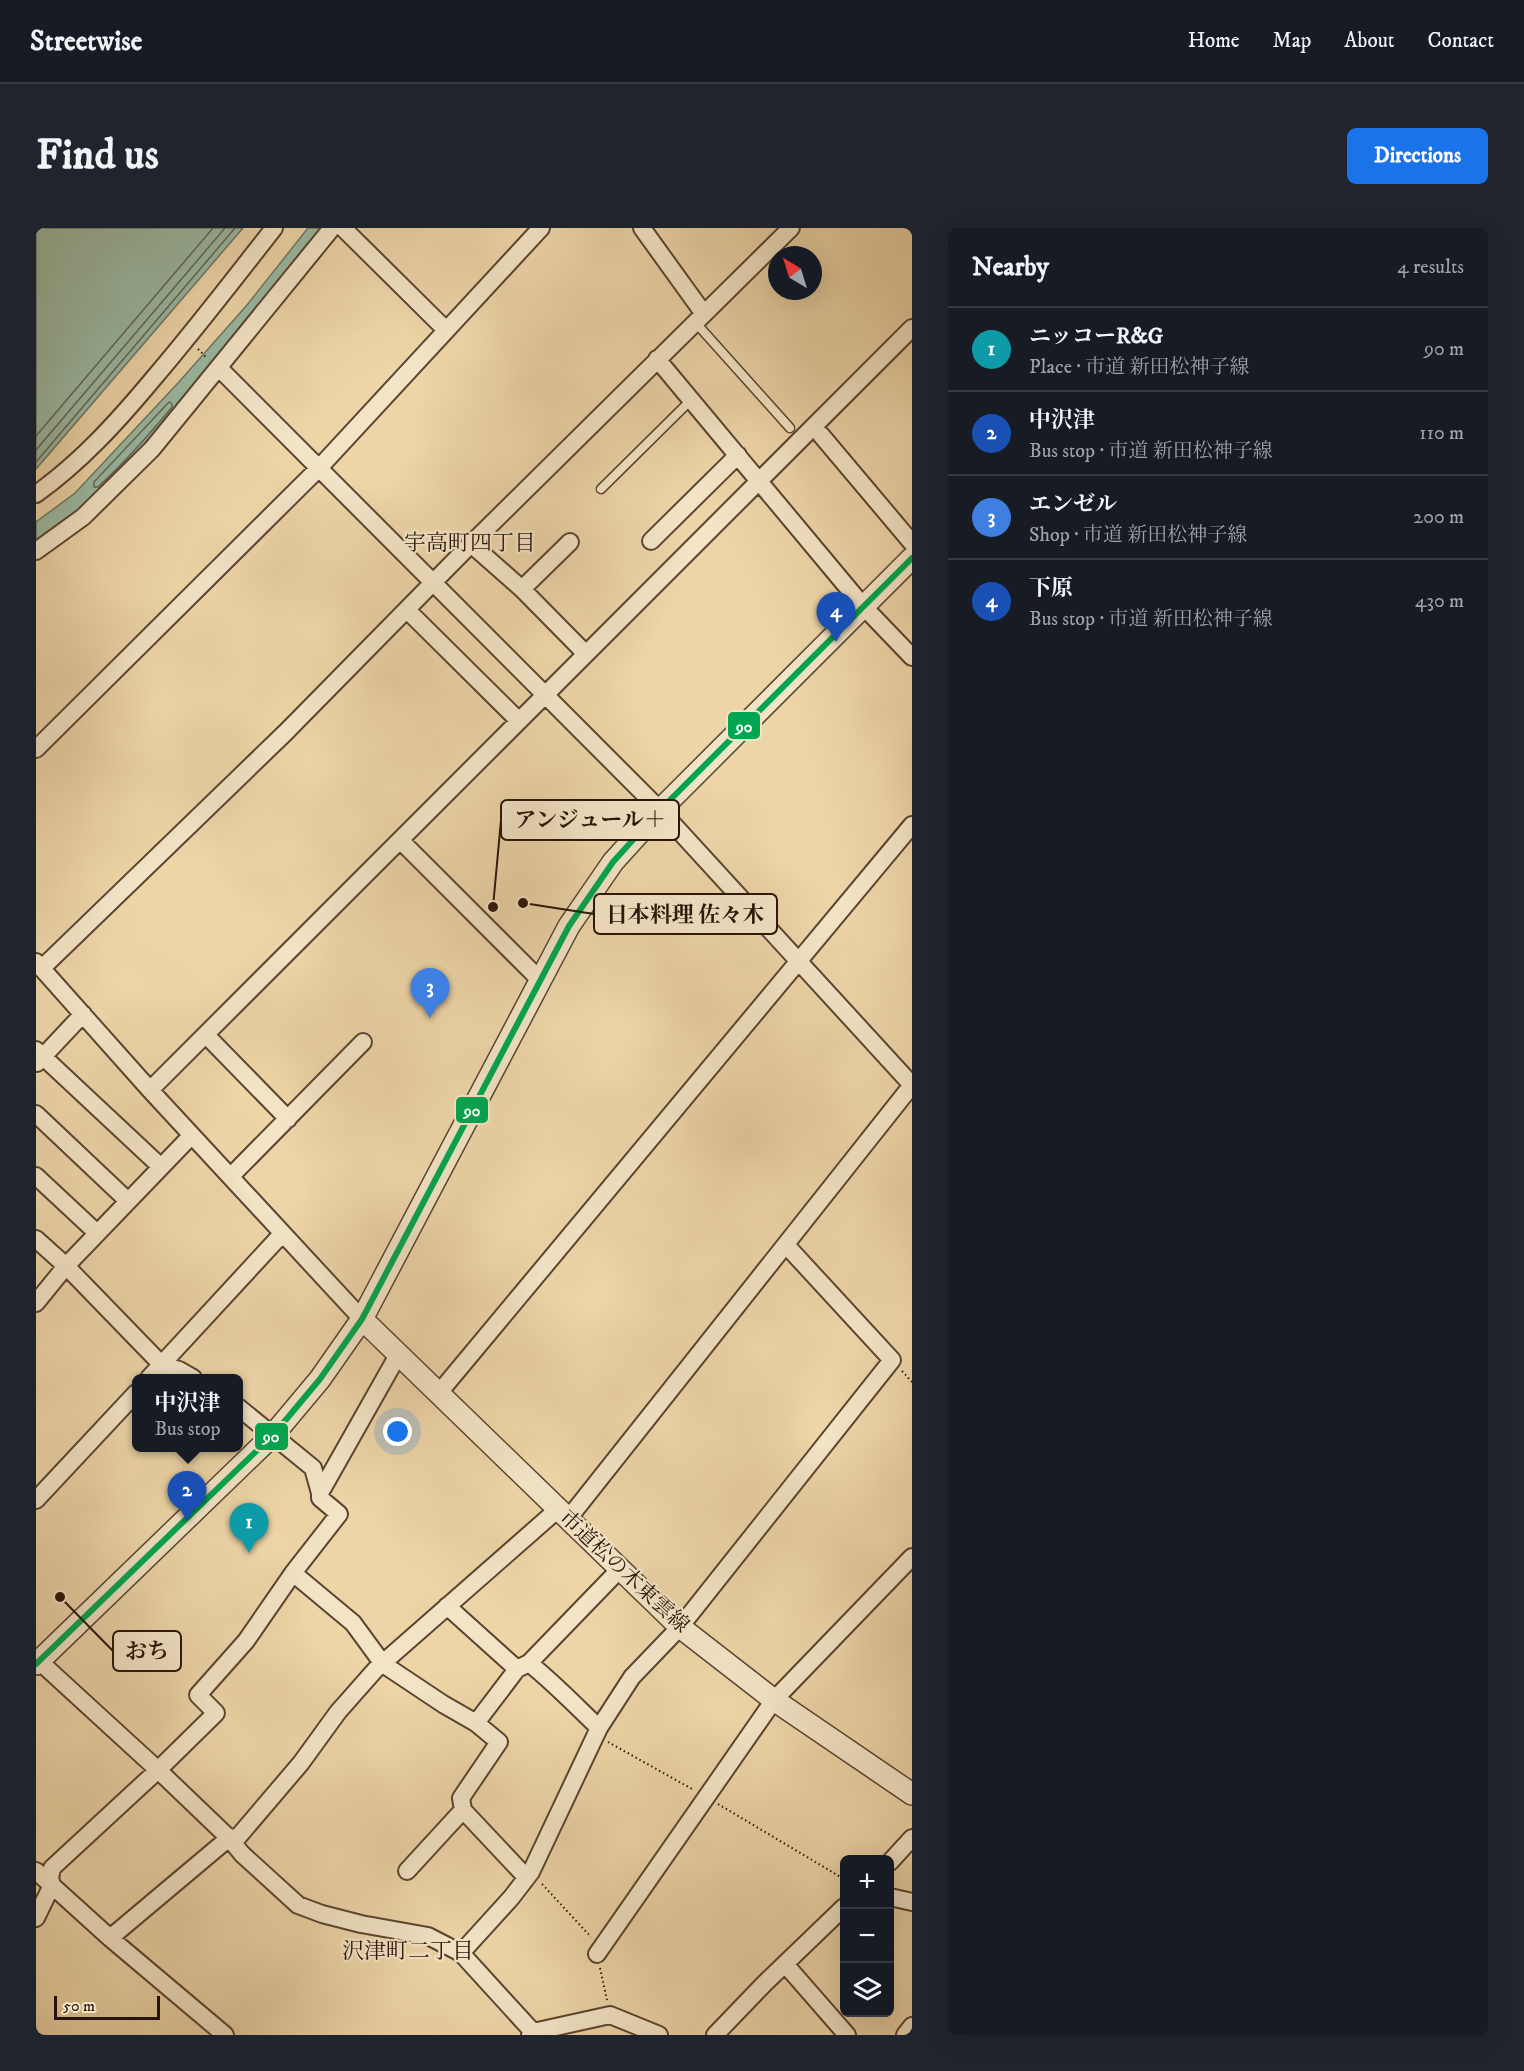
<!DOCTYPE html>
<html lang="en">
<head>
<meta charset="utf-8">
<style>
	body { margin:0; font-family:"IM FELL DW Pica","Noto Serif JP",serif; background:#20242c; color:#f1f3f6 }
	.controls { position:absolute; right:18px; bottom:18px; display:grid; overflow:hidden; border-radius:9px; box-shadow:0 6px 24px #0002 }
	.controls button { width:54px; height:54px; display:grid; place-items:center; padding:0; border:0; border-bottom:2px solid #363941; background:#171b24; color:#f1f3f6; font:30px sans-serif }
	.compass { position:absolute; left:732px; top:18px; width:54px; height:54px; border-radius:50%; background:#171b24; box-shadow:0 6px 24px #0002; rotate:322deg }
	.scale { position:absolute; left:18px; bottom:15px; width:106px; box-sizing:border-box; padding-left:6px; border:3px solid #291309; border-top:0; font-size:16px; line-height:21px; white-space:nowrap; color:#291309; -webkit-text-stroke:4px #f3e4c6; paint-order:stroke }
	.you { position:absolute; left:362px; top:1204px; width:21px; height:21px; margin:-15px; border:4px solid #fff; border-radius:50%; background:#1a73e8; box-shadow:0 0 0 9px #1a73e833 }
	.badge { display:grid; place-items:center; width:39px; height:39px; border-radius:50%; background:#1a73e8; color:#fff; font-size:20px; font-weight:700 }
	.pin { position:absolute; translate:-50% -50px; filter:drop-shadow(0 2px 3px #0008) }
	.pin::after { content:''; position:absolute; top:32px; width:21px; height:18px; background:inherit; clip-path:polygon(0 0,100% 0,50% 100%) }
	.popup { position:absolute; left:96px; top:1146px; width:111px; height:78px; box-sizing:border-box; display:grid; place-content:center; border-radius:9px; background:#171b24; filter:drop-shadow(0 2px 4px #0005); font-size:20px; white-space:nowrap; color:#9ea1a6 }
	.popup b { font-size:22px; color:#f1f3f6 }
	.popup::after { content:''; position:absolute; left:50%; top:100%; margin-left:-12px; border:12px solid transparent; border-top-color:#171b24 }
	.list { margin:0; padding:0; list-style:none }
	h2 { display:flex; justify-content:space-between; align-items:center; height:78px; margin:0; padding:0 24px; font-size:26px }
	h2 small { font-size:20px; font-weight:400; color:#9ea1a6 }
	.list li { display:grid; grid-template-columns:39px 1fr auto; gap:18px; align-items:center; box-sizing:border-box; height:84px; padding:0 24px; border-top:2px solid #363941 }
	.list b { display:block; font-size:22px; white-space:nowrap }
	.list p { margin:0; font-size:20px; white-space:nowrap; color:#9ea1a6 }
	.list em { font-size:20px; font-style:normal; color:#9ea1a6 }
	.icon { flex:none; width:33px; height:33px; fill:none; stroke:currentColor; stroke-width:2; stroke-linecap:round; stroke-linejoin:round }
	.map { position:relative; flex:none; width:876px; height:1807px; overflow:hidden; border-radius:9px }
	header { display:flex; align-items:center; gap:36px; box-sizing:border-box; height:84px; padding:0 30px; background:#171b24; border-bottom:2px solid #363941 }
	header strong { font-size:28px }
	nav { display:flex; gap:33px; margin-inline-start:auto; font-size:21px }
	.intro { display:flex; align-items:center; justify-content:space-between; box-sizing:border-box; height:144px; padding:0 36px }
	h1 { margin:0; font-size:42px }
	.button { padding:15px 27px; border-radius:9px; background:#1a73e8; color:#fff; font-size:21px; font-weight:700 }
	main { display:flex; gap:36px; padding:0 36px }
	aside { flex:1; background:#171b24; border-radius:9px; box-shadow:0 6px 24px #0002 }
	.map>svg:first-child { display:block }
	.water { fill:#9ab9a3; stroke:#6d7765; stroke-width:1.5 }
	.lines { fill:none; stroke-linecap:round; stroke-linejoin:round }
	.shore { stroke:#626656; stroke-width:1.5 }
	.service-casing { stroke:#5a4431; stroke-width:11 }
	.minor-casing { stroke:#5a4431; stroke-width:20 }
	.tertiary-casing { stroke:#5a4431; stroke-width:24 }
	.path { stroke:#291309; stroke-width:2; stroke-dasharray:1.5 3; stroke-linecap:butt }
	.service { stroke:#f3e4c6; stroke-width:8 }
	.minor { stroke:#f3e4c6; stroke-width:16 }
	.tertiary { stroke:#f3e4c6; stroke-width:21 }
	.bus-1-casing { stroke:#f3e4c6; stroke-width:10 }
	.bus-1 { stroke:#00a651; stroke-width:6 }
	.labels { text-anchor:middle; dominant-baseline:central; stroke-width:4.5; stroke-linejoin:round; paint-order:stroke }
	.street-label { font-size:21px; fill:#291309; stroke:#f3e4c6 }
	.neighbourhood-label { font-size:22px; fill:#291309; stroke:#f3e4c6 }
	.leader { fill:none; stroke:#291309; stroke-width:2 }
	.callout-dot { fill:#291309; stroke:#f3e4c6; stroke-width:2 }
	.callout { fill:#f3e4c6; stroke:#291309; stroke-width:2 }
	.callout-label { font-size:22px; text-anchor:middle; font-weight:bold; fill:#291309 }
	.line-badge { stroke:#f3e4c6; stroke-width:2 }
	.badge-label { font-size:16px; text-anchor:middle; font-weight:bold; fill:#fff }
</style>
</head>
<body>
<header>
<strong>Streetwise</strong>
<nav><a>Home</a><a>Map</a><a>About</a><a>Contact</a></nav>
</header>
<div class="intro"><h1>Find us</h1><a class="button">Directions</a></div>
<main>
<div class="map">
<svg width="876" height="1807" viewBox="0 0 876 1807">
	<rect width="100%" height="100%" fill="#edd5a8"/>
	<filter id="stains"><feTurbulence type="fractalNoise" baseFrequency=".00333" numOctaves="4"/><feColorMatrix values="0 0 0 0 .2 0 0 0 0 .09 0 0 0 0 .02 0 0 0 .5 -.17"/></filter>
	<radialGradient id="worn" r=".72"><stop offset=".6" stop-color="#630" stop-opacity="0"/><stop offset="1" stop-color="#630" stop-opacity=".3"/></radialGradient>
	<path class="water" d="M 0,0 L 207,0 L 0,241 Z
		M 272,0 L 289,0 L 117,211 L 57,271 L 0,315 L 0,294 L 39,265 L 142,155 L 211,77 Z"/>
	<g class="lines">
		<path class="shore" d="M 133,174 L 136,176 L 136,179 C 113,207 89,234 62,259 L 58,259 L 58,254 Z
			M 0,208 L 177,0
			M 0,222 L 189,0
			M 0,234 L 199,0"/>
		<g class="service-casing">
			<path id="service" d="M 659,94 L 754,200
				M 565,261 L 655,172"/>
		</g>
		<g class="minor-casing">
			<path id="minor" d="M 307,0 L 410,102
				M 606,0 L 668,86
				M 621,131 L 827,378 L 876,429
				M 183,140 L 624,582 L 876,857
				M 785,207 L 876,315
				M 0,266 C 45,234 82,193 117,151 C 159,102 198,51 238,0
				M 615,313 L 702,227
				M 435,316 L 486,361 L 550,426
				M 0,323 L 47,289 L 116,221 L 296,0
				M 486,361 L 534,314
				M 371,382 L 483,493
				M 0,521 L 283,240 L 505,0
				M 364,612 L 504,752
				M 0,734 L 114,862 L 326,1091
				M 6,740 L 250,504 L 435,316 L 755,0
				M 170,807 L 252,891
				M 0,822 L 124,938
				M 1,835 L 47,786
				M 114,862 L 876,100
				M 0,886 L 92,973
				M 0,948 L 61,1005
				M 195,948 L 327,814
				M 0,1011 L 30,1038 L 126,1137 L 143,1142 L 157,1150
				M 0,1075 L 30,1038 L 155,908
				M 113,1150 L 246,1006
				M 402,1166 L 876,597
				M 202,1179 L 277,1240 L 284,1265
				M 0,1272 L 100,1165
				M 532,1291 L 876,857
				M 257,1345 L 317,1395 L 347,1436 L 407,1476 L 440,1495 L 481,1441
				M 411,1378 L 481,1441 L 493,1435 C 518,1455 540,1478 563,1500
				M 3,1433 L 122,1542 L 193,1610 L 206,1626 L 262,1677 L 286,1686 L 325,1696 L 392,1708 L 425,1725 L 497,1804
				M 493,1435 L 583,1342
				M 427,1582 L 425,1570 L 463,1514 L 440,1495
				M 854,1634 L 876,1610
				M 0,1643 L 74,1710 L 189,1807
				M 371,1643 L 427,1582 L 490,1649
				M 854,1669 L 876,1674
				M 0,1690 L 16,1657 L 14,1650 L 16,1640 L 122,1542 L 180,1485 L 162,1467 L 210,1413 L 257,1345 L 303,1286 L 284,1270 L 284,1265 L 362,1127
				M 74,1710 L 193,1610 L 202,1609 L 265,1535 L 302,1484 L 340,1441 L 521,1282
				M 425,1725 L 475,1670 L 495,1644 L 563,1500 L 596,1449 L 644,1399 L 856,1132 L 750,1017
				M 561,1726 L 738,1472 L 876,1329
				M 749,1736 L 811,1807
				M 494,1807 L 497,1804 L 574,1787 L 623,1807
				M 679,1807 L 728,1756 L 808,1679
				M 869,1807 L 876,1798"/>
		</g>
		<g class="tertiary-casing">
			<path id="tertiary" d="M 326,1091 L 644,1399 L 738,1472 L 876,1566
				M 0,1436 L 238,1206 L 284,1151 L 326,1091 L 533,698 L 577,634 L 624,582 L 876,330"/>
		</g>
		<path class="path" d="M 162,121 L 171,130
			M 866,1143 L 876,1154
			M 572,1514 L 656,1561
			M 682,1576 L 808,1651
			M 506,1656 L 555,1709
			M 564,1740 L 571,1772"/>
		<use href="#service" class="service"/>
		<use href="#minor" class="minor"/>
		<use href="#tertiary" class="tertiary"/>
		<g class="bus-1-casing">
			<path id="bus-1" d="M 0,1436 L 238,1206 L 284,1151 L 326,1091 L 533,698 L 577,634 L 624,582 L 876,330"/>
		</g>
		<use href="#bus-1" class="bus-1"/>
	</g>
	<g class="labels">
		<g class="street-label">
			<text transform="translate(588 1344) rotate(43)">市道松の木東雲線</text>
		</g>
		<g class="neighbourhood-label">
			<text x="434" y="315">宇高町四丁目</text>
			<text x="372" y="1723">沢津町二丁目</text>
		</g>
	</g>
	<path class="leader" d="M457 679L465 592M487 675L558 686M24 1369L77 1423"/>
	<g class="callout-dot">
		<circle cx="457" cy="679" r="6"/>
		<circle cx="487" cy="675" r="6"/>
		<circle cx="24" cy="1369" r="6"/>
	</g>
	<g class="callout">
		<rect x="465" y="572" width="178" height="40" rx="6"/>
		<rect x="558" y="666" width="183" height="40" rx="6"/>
		<rect x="77" y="1403" width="68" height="40" rx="6"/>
	</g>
	<g class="callout-label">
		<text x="554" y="599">アンジュール＋</text>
		<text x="649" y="694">日本料理 佐々木</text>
		<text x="111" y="1430">おち</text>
	</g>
	<g class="line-badge">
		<rect x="691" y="483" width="34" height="29" rx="6" fill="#00a651"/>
		<rect x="419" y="868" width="34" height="28" rx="6" fill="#00a651"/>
		<rect x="218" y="1194" width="35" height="29" rx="6" fill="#00a651"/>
	</g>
	<g class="badge-label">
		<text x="708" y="504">90</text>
		<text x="436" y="888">90</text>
		<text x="235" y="1214">90</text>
	</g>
	<rect width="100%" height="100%" filter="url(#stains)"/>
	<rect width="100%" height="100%" fill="url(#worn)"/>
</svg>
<div class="controls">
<button>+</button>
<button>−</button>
<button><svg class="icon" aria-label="layers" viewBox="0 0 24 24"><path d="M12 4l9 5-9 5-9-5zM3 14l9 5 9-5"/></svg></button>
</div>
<svg class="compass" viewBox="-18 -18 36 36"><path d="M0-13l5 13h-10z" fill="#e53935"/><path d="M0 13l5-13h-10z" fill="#9ea1a6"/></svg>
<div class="scale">50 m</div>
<div class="you"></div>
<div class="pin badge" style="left:213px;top:1325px;background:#0f9aa8">1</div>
<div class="pin badge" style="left:151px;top:1293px;background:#1a4fb4">2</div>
<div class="popup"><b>中沢津</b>Bus stop</div>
<div class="pin badge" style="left:394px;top:790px;background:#3f7fe0">3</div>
<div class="pin badge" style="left:800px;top:414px;background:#1a4fb4">4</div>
</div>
<aside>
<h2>Nearby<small>4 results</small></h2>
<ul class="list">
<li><span class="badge" style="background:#0f9aa8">1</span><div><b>ニッコーR&amp;G</b><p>Place · 市道 新田松神子線</p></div><em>90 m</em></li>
<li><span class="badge" style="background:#1a4fb4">2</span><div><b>中沢津</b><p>Bus stop · 市道 新田松神子線</p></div><em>110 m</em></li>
<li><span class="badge" style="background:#3f7fe0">3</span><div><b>エンゼル</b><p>Shop · 市道 新田松神子線</p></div><em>200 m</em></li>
<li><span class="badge" style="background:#1a4fb4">4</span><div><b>下原</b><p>Bus stop · 市道 新田松神子線</p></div><em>430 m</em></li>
</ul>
</aside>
</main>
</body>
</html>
